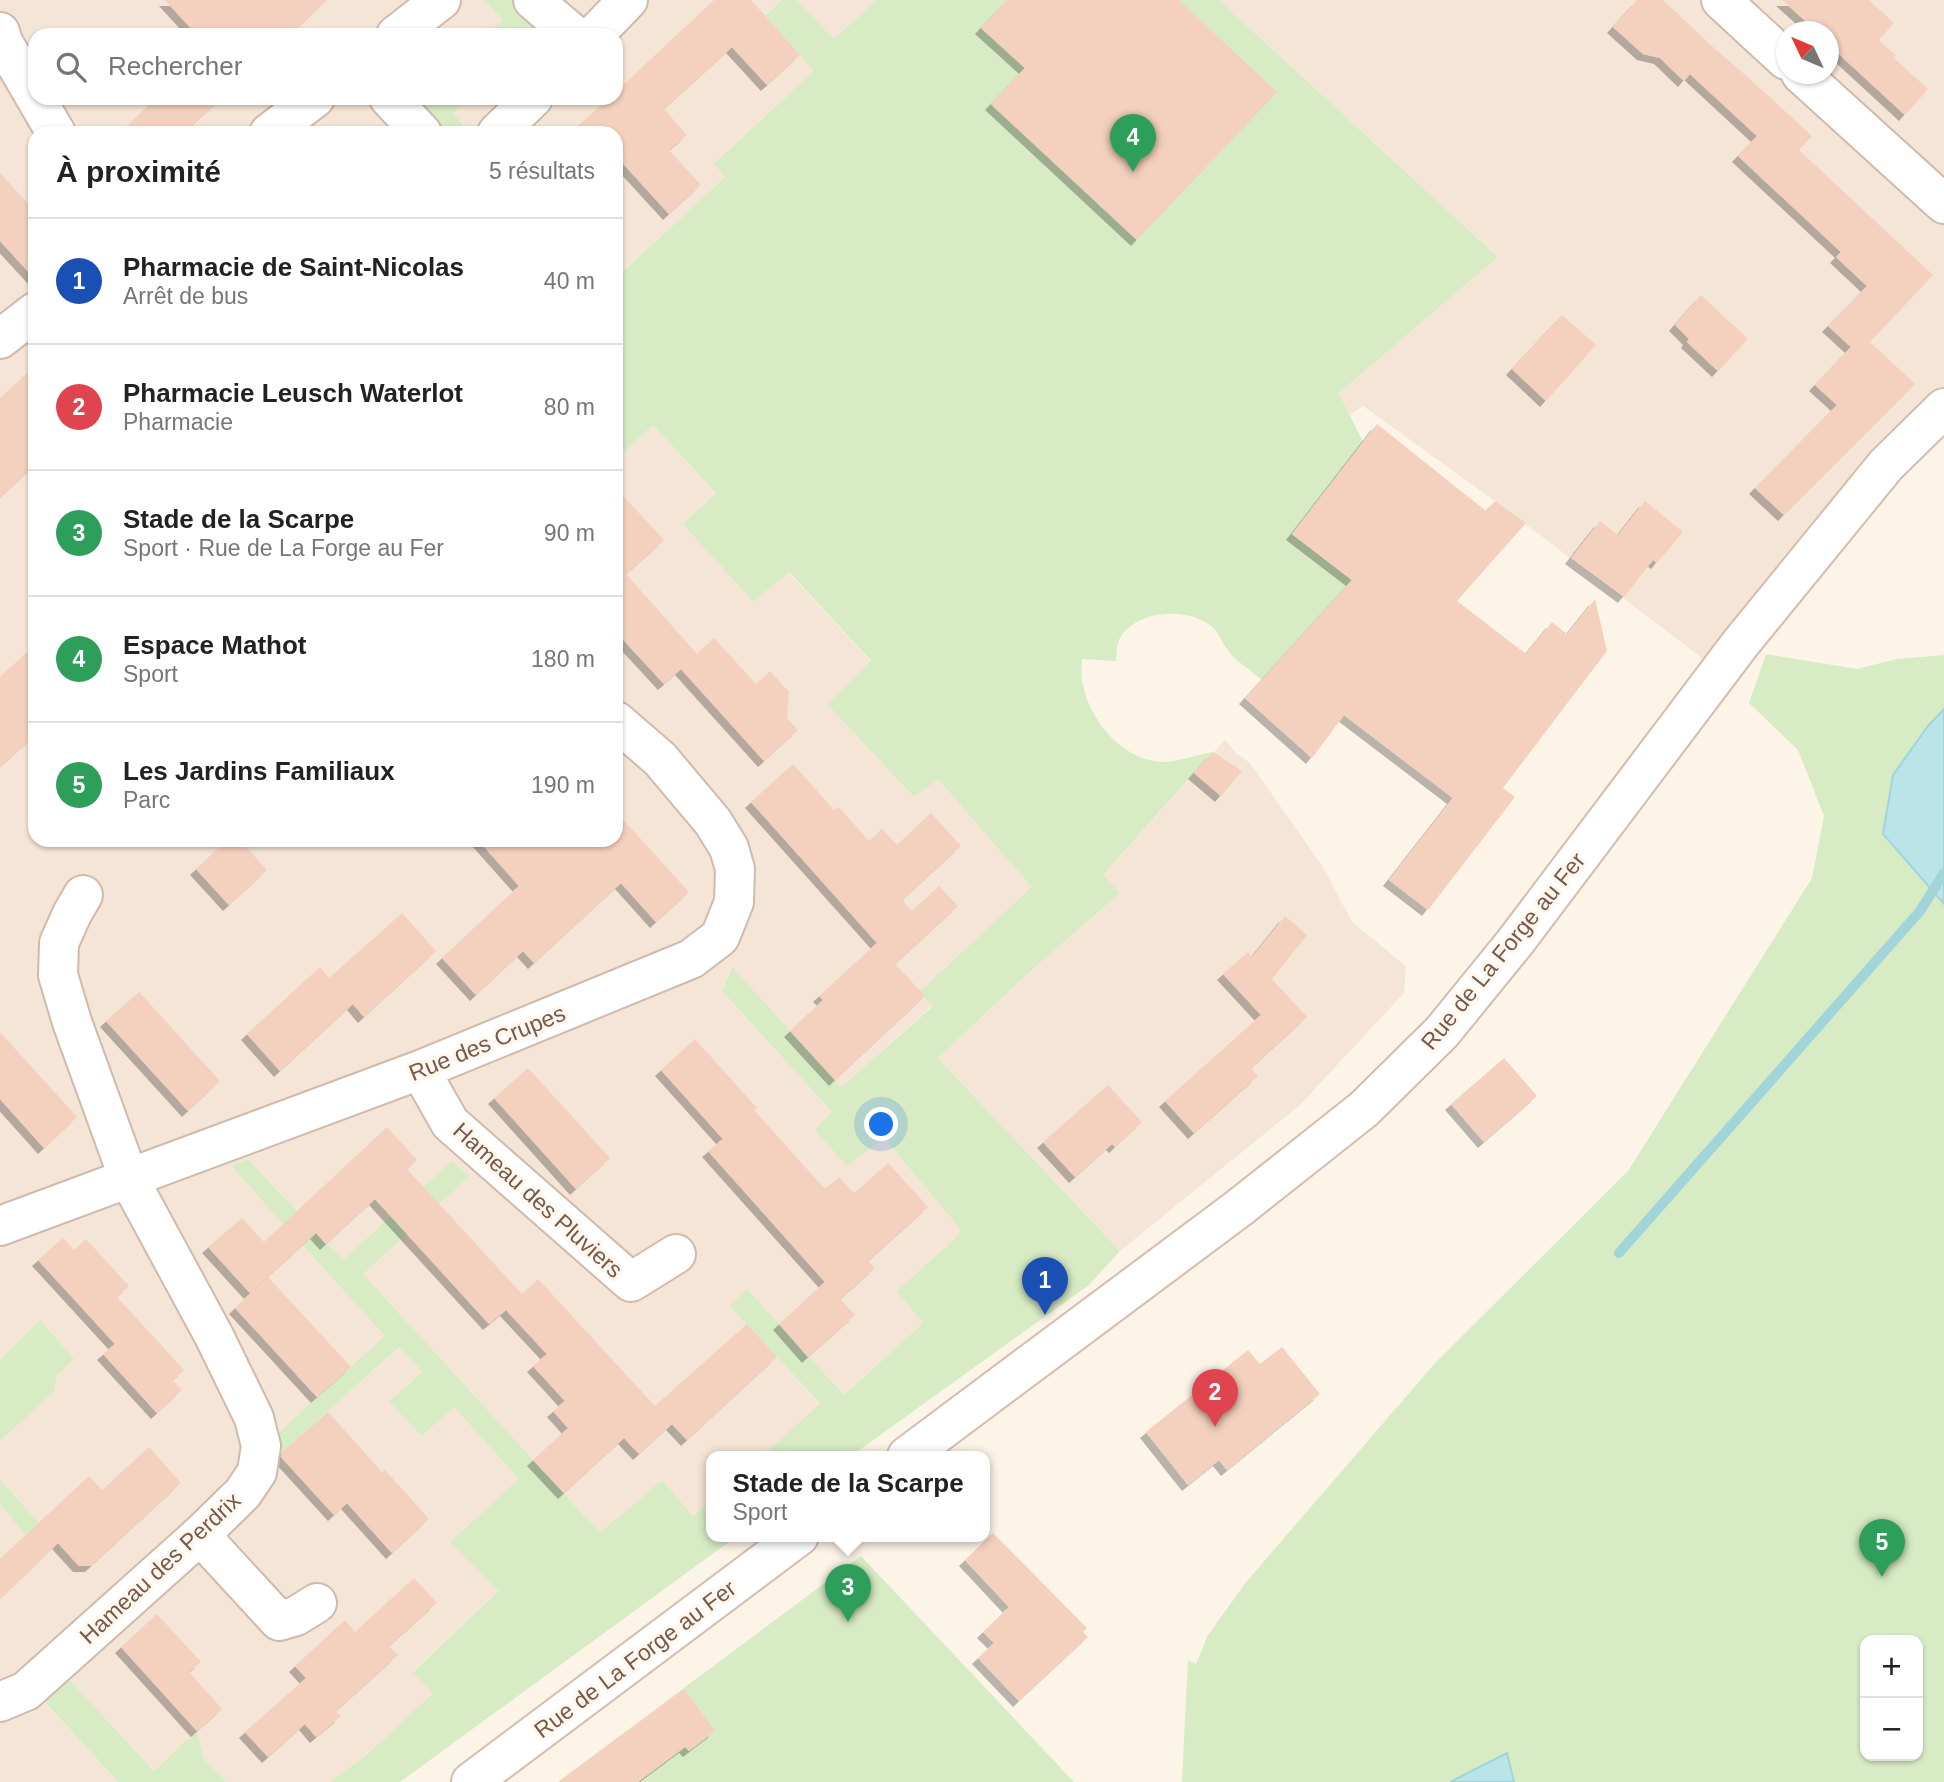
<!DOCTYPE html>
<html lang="fr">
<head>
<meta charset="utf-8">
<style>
	body { margin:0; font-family:Arial,sans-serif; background:#f2f2f2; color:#222 }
	.controls { position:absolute; right:21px; bottom:21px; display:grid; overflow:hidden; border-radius:14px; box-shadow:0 2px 5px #0004 }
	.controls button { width:63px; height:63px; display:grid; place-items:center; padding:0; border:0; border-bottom:2px solid #e0e0e0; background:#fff; color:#222; font:35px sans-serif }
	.compass { position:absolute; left:1776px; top:21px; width:63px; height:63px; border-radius:50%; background:#fff; box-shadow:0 2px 5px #0004; rotate:314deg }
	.you { position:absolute; left:882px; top:1125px; width:24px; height:24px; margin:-18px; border:5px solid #fff; border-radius:50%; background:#1a73e8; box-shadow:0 0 0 10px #1a73e833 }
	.badge { display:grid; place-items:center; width:46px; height:46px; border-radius:50%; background:#ea644a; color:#fff; font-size:23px; font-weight:700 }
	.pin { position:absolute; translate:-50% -58px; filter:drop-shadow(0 2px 4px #0008) }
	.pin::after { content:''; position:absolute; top:37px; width:24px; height:21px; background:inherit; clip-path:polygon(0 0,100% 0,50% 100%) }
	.popup { position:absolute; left:706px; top:1451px; width:284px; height:91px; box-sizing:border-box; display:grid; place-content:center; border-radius:14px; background:#fff; filter:drop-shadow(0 2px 5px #0005); font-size:23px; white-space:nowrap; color:#767676 }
	.popup b { font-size:26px; color:#222 }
	.popup::after { content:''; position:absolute; left:50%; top:100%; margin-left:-14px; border:14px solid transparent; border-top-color:#fff }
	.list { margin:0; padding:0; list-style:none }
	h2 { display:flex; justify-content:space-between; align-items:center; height:91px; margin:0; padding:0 28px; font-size:30px }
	h2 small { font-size:23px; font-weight:400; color:#767676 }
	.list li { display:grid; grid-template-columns:46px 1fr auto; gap:21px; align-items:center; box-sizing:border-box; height:126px; padding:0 28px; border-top:2px solid #e0e0e0 }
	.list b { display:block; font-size:26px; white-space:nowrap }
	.list p { margin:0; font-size:23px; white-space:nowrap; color:#767676 }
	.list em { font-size:23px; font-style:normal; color:#767676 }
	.icon { flex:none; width:38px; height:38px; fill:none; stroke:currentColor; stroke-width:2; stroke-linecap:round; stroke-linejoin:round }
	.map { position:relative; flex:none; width:1944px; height:1782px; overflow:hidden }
	.search { position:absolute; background:#fff; box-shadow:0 2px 5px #0004; left:28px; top:28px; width:595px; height:77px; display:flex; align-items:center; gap:18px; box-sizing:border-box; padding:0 24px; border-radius:21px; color:#767676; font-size:26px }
	.panel { position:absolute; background:#fff; box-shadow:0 2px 5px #0004; left:28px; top:126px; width:595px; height:721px; border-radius:21px }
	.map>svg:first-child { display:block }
	.residential { fill:#f5e5d6; fill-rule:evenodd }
	.green { fill:#d7ecc5; fill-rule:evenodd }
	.water { fill:#bbe4e8; stroke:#a1d5da; stroke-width:2 }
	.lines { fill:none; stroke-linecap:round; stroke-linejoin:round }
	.stream { stroke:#a1d5da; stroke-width:10 }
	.building { fill:#f4d1be; filter:url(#shadow) }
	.minor-casing { stroke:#d0baac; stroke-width:42 }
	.secondary-casing { stroke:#d6bcac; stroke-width:42 }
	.minor { stroke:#fff; stroke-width:38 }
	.secondary { stroke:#fff; stroke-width:38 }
	.labels { text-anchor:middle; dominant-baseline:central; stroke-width:7; stroke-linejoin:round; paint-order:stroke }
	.street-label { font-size:23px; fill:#79584a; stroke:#fff8ef }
</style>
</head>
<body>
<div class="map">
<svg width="1944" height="1782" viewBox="0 0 1944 1782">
	<defs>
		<filter id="shadow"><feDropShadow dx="-6" dy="6" stdDeviation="0" flood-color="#0004"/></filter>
	</defs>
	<rect width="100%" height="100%" fill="#fdf4e8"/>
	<path class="residential" d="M 0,0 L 782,0 L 765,14 L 815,70 L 715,164 L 725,177 L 616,278 L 616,133 L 35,133 L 35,840 L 616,840 L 616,460 L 653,425 L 716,493 L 684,524 L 753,602 L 788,572 L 871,662 L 828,704 L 914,797 L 937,778 L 1033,887 L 920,991 L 932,1006 L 841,1087 L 731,968 L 722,991 L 832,1112 L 847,1166 L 883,1137 L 961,1230 L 923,1323 L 844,1395 L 747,1290 L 731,1306 L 820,1405 L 762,1456 L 712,1456 L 711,1500 L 693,1516 L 662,1480 L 601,1534 L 362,1274 L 469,1177 L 451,1161 L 343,1260 L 248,1159 L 231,1166 L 386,1336 L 351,1367 L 316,1422 L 399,1347 L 422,1372 L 390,1402 L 422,1436 L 454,1407 L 520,1479 L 451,1542 L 498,1591 L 413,1671 L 434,1692 L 365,1756 L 330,1782 L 226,1782 L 204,1759 L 197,1732 L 154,1771 L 65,1675 L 41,1699 L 118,1782 L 0,1782 L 0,1504 L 28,1537 L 39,1523 L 0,1479 L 0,1441 L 54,1392 L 57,1375 L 19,1343 L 0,1360 ZM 35,35 L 616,35 L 616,98 L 35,98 Z
		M 796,0 L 876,0 L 834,39 Z
		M 1219,0 L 1944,0 L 1944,408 L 1719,671 L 1495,501 L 1363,406 L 1350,415 L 1339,393 L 1498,257 ZM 1786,32 L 1828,32 L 1828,74 L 1786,74 Z
		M 1225,740 L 1236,753 L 1250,763 L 1323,867 L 1352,922 L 1406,966 L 1404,993 L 1300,1105 L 1120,1251 L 938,1058 L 1024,977 L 1120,893 L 1103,875 Z"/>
	<path class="green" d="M 485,0 L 517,0 L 549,35 L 484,35 L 503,21 Z
		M 782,0 L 796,0 L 834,39 L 876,0 L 1007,0 L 982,28 L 1025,68 L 991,105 L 1137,240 L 1276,92 L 1178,0 L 1219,0 L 1498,257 L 1339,393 L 1363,442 L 1292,534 L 1352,580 L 1262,680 C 1252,671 1238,663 1229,652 C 1222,644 1220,633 1211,626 C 1187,607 1140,610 1122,635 C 1116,642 1117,652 1116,661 L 1082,659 C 1082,666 1081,674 1082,681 C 1089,720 1123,762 1165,762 C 1177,762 1199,754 1213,752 L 1103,875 L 1120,893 L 1024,977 L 938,1058 L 1120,1251 L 1089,1285 L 851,1456 L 762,1456 L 820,1404 L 730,1306 L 747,1289 L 844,1395 L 923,1323 L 897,1291 L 956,1238 L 961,1230 L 884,1138 L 847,1166 L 815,1130 L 832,1112 L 722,991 L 732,967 L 841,1087 L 932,1007 L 920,991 L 1032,887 L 938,779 L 914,797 L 827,704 L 871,661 L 789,572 L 753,602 L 683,524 L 716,493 L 653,425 L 616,460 L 616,278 L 725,177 L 714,164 L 814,71 L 765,15 Z
		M 407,98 L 467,98 L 453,113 L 469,133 L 444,133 Z
		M 1766,654 L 1857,669 L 1897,659 L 1944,655 L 1944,709 L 1928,726 L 1893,775 L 1883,834 L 1944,904 L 1944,1782 L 1182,1782 L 1188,1660 L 1196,1664 L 1208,1635 L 1247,1581 L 1435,1363 L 1628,1171 L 1812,878 L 1824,816 L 1798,750 L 1749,703 ZM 1865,1640 L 1918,1640 L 1918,1756 L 1865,1756 Z
		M 248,1159 L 343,1260 L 451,1161 L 470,1176 L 363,1274 L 600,1533 L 662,1480 L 693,1516 L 711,1500 L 712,1536 L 737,1536 L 400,1782 L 330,1782 L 365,1756 L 433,1693 L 413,1672 L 498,1591 L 450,1542 L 519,1479 L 454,1407 L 422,1436 L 389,1402 L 422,1372 L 399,1347 L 279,1455 L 276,1435 L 385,1336 L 231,1166 Z
		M 40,1320 L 74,1359 L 57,1375 L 54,1392 L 0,1441 L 0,1360 Z
		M 0,1479 L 39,1523 L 28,1538 L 0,1504 Z
		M 861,1556 L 1074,1782 L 558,1782 Z
		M 65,1675 L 154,1771 L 197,1731 L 204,1759 L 226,1782 L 118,1782 L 41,1698 Z"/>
	<path class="water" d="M 1944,709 L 1944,904 L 1883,834 L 1893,775 L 1928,726 Z
		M 1507,1753 L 1514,1782 L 1451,1782 L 1456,1779 Z"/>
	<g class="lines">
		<path class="stream" d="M 1619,1253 L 1920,911 L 1944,873"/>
	</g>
	<path class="building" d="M 165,0 L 327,0 L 290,35 L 197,35 Z
		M 714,0 L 751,0 L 800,55 L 767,85 L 732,47 L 664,109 L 687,135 L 669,150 L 701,185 L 669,214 L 616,156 L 616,133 L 570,133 L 609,98 L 616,98 L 616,92 Z
		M 1007,0 L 1179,0 L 1277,92 L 1137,240 L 991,104 L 1025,68 L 981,28 Z
		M 1637,0 L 1663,0 L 1714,48 L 1750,79 L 1812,136 L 1799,150 L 1933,275 L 1870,342 L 1915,384 L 1784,515 L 1755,488 L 1837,405 L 1815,385 L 1851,347 L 1828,326 L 1867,286 L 1836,257 L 1841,252 L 1738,156 L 1757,136 L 1690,74 L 1684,81 L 1660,58 L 1643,54 L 1613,27 Z
		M 1782,0 L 1869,0 L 1894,23 L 1879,40 L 1896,56 L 1894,58 L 1928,89 L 1905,115 L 1829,45 L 1829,32 L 1813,32 L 1809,28 L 1811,26 Z
		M 156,98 L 222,98 L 184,133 L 120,133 Z
		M 0,173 L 35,211 L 35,279 L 0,241 Z
		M 1701,295 L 1748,339 L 1718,371 L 1687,342 L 1689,339 L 1675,325 Z
		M 1562,315 L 1596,345 L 1546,401 L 1512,369 Z
		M 35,366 L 35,465 L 0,498 L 0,398 Z
		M 1377,424 L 1486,511 L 1495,501 L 1526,523 L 1457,601 L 1526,654 L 1552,622 L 1567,634 L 1595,599 L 1607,651 L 1503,788 L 1515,797 L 1428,910 L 1389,880 L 1453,798 L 1344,715 L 1312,758 L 1245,698 L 1352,580 L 1292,534 Z
		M 616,488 L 664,540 L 626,574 L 697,654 L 714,638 L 756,684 L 770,671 L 789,692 L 787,718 L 798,730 L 764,761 L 681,669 L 664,684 L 616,632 Z
		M 1645,501 L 1683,532 L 1657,563 L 1653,560 L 1624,597 L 1571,558 L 1600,521 L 1618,535 Z
		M 35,645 L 35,735 L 0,767 L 0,677 Z
		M 1213,752 L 1242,771 L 1221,796 L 1194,773 Z
		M 793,764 L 834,810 L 839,807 L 869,841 L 882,829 L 897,845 L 931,813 L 961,846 L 902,900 L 912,911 L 939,886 L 958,906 L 895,964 L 925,996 L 835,1080 L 790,1031 L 823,1000 L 819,996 L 877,943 L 751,802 Z
		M 616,812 L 689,892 L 656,922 L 621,883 L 534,963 L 523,951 L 476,995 L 442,958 L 519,886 L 478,840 L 616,840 Z
		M 227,840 L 240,840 L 267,870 L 229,905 L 196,869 Z
		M 402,913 L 436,951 L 364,1017 L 353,1004 L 280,1071 L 247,1034 L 320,967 L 329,978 Z
		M 1285,916 L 1307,935 L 1272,979 L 1307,1017 L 1251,1068 L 1258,1076 L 1194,1133 L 1165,1101 L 1261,1015 L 1223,974 L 1248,952 L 1252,957 Z
		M 139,992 L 220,1081 L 188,1111 L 106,1021 Z
		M 0,1032 L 77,1117 L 44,1148 L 0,1099 Z
		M 695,1039 L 757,1108 L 754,1110 L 825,1189 L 839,1177 L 854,1193 L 888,1163 L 928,1207 L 868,1261 L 875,1268 L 840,1299 L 855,1315 L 808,1357 L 779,1324 L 825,1282 L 708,1151 L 723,1139 L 661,1070 Z
		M 1504,1058 L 1537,1096 L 1484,1142 L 1451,1104 Z
		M 528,1068 L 610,1158 L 576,1189 L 494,1098 Z
		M 1108,1085 L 1142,1122 L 1115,1147 L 1112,1144 L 1075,1177 L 1043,1142 Z
		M 387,1127 L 417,1160 L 407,1169 L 522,1294 L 538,1279 L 655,1406 L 747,1324 L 777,1357 L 687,1440 L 672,1424 L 639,1454 L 624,1438 L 564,1493 L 533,1460 L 568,1428 L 553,1411 L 565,1401 L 533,1366 L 547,1354 L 506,1310 L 489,1324 L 375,1199 L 326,1244 L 316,1233 L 250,1293 L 208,1247 L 242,1218 L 264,1242 Z
		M 63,1238 L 74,1250 L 86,1239 L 129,1286 L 117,1297 L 184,1370 L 173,1380 L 182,1390 L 157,1413 L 103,1354 L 115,1344 L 38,1260 Z
		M 268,1277 L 351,1367 L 317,1397 L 235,1308 Z
		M 1282,1347 L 1320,1394 L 1227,1470 L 1219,1460 L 1188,1485 L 1146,1432 L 1248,1350 L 1260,1364 Z
		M 328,1412 L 382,1472 L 385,1470 L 429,1519 L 392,1553 L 347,1503 L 334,1515 L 281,1457 L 282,1452 Z
		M 149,1447 L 181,1483 L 91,1566 L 79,1566 L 58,1543 L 0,1599 L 0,1559 L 89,1476 L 102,1490 Z
		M 993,1533 L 1087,1628 L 1083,1632 L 1088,1637 L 1019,1701 L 978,1658 L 994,1643 L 983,1632 L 1009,1607 L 965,1560 Z
		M 414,1578 L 437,1603 L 389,1646 L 398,1655 L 336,1711 L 341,1716 L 316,1737 L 305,1724 L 268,1757 L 245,1732 L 306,1678 L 295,1666 L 345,1620 L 355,1632 Z
		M 157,1614 L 201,1662 L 189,1672 L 222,1709 L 197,1731 L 121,1647 Z
		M 684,1689 L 715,1731 L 689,1751 L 685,1747 L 638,1782 L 558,1782 Z"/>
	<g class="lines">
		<g class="minor-casing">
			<path id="minor" d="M 533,0 L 574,35
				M 1721,0 L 1786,60
				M 0,32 L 3,42 L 56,133
				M 396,35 L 441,0
				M 594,35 L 628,0
				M 1801,74 L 1944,204
				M 389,98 L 422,133
				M 269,133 L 315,98
				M 497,133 L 533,98
				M 0,339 L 35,312
				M 420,1070 L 450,1123 L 631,1282 L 676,1254
				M 0,1226 L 420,1070 L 691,959 L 720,937 L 734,902 L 735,869 L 729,848 L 713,822 L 660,759 L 616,721
				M 200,1535 L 279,1621 L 296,1616 L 317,1603
				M 0,1702 L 26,1691 L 200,1535 L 243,1493 L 257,1472 L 261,1446 L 254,1418 L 214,1336 L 129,1179 L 72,1022 L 58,975 L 59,943 L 72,914 L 83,895"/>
		</g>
		<g class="secondary-casing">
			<path id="secondary" d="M 907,1456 L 1239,1208 L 1364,1109 L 1442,1032 L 1516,941 L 1740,644 L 1886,465 L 1944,408
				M 471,1782 L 799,1536"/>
		</g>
		<use href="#minor" class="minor"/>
		<use href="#secondary" class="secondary"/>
	</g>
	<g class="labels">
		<g class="street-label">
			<text transform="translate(1503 951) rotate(-51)">Rue de La Forge au Fer</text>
			<text transform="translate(487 1043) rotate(-22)">Rue des Crupes</text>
			<text transform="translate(538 1200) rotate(42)">Hameau des Pluviers</text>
			<text transform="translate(160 1568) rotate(-43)">Hameau des Perdrix</text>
			<text transform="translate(635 1659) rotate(-37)">Rue de La Forge au Fer</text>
		</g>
	</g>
</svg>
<div class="controls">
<button>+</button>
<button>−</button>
</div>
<svg class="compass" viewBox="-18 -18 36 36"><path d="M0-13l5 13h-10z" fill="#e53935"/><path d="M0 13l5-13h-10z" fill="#767676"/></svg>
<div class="you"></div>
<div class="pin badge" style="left:1045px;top:1315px;background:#1a4fb4">1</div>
<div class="pin badge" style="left:1215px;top:1427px;background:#e0444e">2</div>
<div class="pin badge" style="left:848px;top:1622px;background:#2e9e5b">3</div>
<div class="popup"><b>Stade de la Scarpe</b>Sport</div>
<div class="pin badge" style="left:1133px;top:172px;background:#2e9e5b">4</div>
<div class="pin badge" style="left:1882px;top:1577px;background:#2e9e5b">5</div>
<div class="search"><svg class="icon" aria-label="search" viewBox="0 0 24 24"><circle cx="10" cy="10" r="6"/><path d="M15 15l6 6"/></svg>Rechercher</div>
<section class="panel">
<h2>À proximité<small>5 résultats</small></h2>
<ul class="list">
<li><span class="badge" style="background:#1a4fb4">1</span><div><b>Pharmacie de Saint-Nicolas</b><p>Arrêt de bus</p></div><em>40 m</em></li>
<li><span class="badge" style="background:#e0444e">2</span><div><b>Pharmacie Leusch Waterlot</b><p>Pharmacie</p></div><em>80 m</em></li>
<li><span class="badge" style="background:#2e9e5b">3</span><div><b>Stade de la Scarpe</b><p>Sport · Rue de La Forge au Fer</p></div><em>90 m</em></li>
<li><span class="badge" style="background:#2e9e5b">4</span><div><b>Espace Mathot</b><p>Sport</p></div><em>180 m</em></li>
<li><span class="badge" style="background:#2e9e5b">5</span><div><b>Les Jardins Familiaux</b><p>Parc</p></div><em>190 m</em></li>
</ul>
</section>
</div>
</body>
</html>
